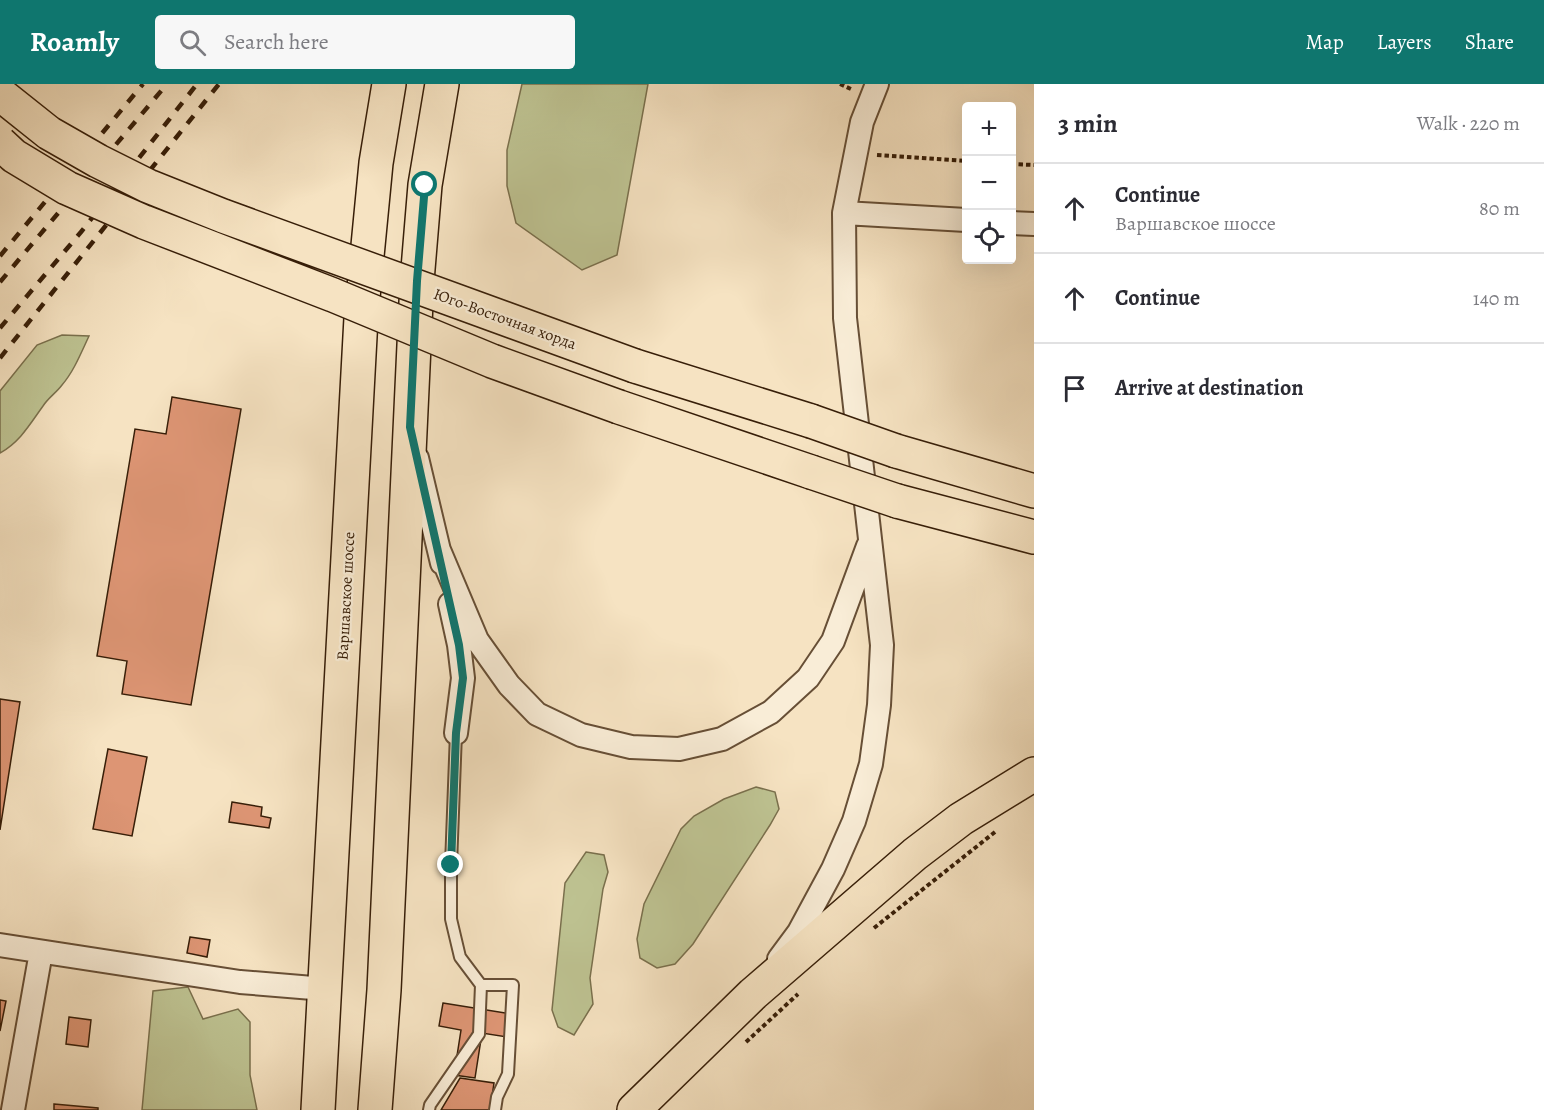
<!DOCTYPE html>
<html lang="en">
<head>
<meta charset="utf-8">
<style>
	body { margin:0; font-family:Alegreya,serif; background:#f7f7f7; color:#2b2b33 }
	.controls { position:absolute; right:18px; top:18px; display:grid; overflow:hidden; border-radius:6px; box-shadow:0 6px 24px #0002 }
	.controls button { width:54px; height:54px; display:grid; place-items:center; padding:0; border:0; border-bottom:2px solid #e1e1e2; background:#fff; color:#2b2b33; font:30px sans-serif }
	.stop { position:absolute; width:18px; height:18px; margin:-14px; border:4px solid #0f766e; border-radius:50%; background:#fff }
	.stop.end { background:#0f766e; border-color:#fff; box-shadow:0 2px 6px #0008 }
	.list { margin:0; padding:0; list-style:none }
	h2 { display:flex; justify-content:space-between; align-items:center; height:78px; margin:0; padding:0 24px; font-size:26px }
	h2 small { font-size:20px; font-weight:400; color:#7c7c81 }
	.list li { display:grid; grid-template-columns:39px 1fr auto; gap:18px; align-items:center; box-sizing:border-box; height:90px; padding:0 24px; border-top:2px solid #e1e1e2 }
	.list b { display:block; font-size:22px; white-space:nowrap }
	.list p { margin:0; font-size:20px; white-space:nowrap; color:#7c7c81 }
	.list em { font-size:20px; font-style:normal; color:#7c7c81 }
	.icon { flex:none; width:33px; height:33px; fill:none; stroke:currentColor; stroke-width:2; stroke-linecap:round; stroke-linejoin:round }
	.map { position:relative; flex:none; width:1034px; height:1026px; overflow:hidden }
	header { display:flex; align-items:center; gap:36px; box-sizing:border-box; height:84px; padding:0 30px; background:#0f766e; color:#fff }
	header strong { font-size:28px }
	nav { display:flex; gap:33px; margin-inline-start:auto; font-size:21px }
	.search { width:420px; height:54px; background:#f7f7f7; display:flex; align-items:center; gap:15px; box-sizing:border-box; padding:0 21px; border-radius:6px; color:#7c7c81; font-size:22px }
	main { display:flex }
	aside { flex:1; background:#fff }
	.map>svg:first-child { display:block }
	.green { fill:#bec392; stroke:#7a704d; stroke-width:1.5 }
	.building { fill:#dd9574; stroke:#371e08; stroke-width:1.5 }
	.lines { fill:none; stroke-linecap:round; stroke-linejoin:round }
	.service-casing { stroke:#674f36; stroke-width:14 }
	.minor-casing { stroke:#674f36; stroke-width:26 }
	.primary-casing { stroke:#371e08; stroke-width:36 }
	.path { stroke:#371e08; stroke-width:4; stroke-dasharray:4.5 3; stroke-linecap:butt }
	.service { stroke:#f9edd7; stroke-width:10 }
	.minor { stroke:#f9edd7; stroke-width:22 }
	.primary { stroke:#f6e3c2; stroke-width:33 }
	.rail { stroke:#371e08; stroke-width:4.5; stroke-dasharray:10 10; stroke-linecap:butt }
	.primary-bridge-casing { stroke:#371e08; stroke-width:36; stroke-linecap:butt }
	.primary-bridge { stroke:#f6e3c2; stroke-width:33 }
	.route { stroke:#0f766e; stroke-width:8 }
	.labels { text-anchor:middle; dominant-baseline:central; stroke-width:4.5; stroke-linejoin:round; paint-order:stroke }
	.street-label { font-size:16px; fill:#371e08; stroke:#f9edd7 }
</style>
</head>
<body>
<header>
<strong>Roamly</strong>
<div class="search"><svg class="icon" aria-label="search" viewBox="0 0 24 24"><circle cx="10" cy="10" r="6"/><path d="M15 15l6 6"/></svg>Search here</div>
<nav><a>Map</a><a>Layers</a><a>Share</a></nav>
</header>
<main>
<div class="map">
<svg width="1034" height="1026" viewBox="0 0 1034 1026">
	<rect width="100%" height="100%" fill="#f6e3c2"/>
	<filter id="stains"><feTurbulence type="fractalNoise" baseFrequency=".00333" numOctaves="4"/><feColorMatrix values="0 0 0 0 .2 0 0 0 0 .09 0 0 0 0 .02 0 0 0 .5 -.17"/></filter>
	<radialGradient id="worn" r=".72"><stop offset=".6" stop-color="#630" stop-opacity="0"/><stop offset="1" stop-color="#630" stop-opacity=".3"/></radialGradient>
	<path class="green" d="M 522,0 L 648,0 L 617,171 L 582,186 L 516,139 L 507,102 L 507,66 Z
		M 62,251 L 89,252 C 81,269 74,287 62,301 C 56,309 48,314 43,322 C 30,340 20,358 0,369 L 0,307 L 37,261 Z
		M 756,703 L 775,708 L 779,725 L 770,741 L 693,860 L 675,880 L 657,884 L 640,874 L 637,855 L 644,820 L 681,745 L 694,732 L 724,715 Z
		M 586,768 L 604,771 L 608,788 L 603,805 L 590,894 L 593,920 L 574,951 L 558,943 L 552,926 L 565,799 Z
		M 188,903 L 203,935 L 238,925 L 250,938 L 250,991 L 257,1026 L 142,1026 L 153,907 Z"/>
	<path class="building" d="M 172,313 L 241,325 L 191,621 L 122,610 L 127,577 L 97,572 L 135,345 L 166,350 Z
		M 0,615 L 20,618 L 0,746 Z
		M 108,665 L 147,673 L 132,752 L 93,745 Z
		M 232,718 L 262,723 L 261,732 L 271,734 L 269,744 L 229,738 Z
		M 190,853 L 210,856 L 207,873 L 187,869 Z
		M 0,916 L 6,917 L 0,947 Z
		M 443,919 L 511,930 L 507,953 L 482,949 L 475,994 L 454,991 L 461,946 L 439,942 Z
		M 69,933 L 91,936 L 88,963 L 66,960 Z
		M 460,994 L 494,999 L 490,1026 L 441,1026 Z
		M 54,1020 L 98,1024 L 98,1026 L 54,1026 Z"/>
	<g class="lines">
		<g class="service-casing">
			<path id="service" d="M 481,901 L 513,901 L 508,990 L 497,1013 L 495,1026
				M 429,1026 L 430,1021 L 479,950 L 481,901 L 460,873 L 451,835 L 451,781 L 456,649"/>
		</g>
		<g class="minor-casing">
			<path id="minor" d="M 844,129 L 966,136
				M 1011,139 L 1034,140
				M 417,374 L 442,479
				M 439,466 L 477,556 L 509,601 L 537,630 L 581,651 L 631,663 L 679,665 L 722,655 L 771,628 L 808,594 L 833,557 L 868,462
				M 450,520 L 459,561 L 463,594 L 456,649
				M 0,861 L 240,898 L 325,905
				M 779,875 L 799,848 L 833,785 L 854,737 L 871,680 L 879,621 L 882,561 L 845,234 L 844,129 L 862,38 L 877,0
				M 13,1026 L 41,868"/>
		</g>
		<g class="primary-casing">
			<path id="primary" d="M 635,282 L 811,337
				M 619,323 L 811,388
				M 896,367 L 1034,407
				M 897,417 L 1034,453
				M 318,1026 L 361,234 L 376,79 L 389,0
				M 375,1026 L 384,906 L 417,197 L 425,101 L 442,0
				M 634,1026 L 753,910 L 915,770 L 961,735 L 1034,690"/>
		</g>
		<path class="path" d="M 840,0 L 853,6
			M 877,71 L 966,77
			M 1011,80 L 1034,81
			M 874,844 L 995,748
			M 746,958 L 798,910"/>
		<use href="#service" class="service"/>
		<use href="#minor" class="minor"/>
		<use href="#primary" class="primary"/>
		<path class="rail" d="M 0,172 L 143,0
			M 0,198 L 167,0
			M 0,244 L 81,148 L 197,0
			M 0,274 L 219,0"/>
		<g class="primary-bridge-casing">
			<path id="primary-bridge" d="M 0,10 L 49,49 L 98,77 L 148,102 L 223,132 L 635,282
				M 0,59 L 14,72 L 67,104 L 144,138 L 333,211 L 492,277 L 619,323
				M 811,337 L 896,367
				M 811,388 L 897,417"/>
		</g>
		<use href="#primary-bridge" class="primary-bridge"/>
	</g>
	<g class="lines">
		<path class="route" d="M 425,101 L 417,197 L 410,343 L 459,561 L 463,594 L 456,649 L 451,781"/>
	</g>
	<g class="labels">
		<g class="street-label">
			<text transform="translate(505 235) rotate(20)">Юго-Восточная хорда</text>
			<text transform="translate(346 512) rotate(-87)">Варшавское шоссе</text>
		</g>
	</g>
	<rect width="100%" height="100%" filter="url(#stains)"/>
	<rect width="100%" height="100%" fill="url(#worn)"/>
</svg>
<div class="controls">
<button>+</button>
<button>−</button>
<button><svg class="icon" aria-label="locate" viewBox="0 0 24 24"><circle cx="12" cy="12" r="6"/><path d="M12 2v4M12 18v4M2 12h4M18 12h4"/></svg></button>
</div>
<div class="stop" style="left:425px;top:101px"></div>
<div class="stop end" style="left:451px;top:781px"></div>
</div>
<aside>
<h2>3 min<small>Walk · 220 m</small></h2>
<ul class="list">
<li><svg class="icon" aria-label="ahead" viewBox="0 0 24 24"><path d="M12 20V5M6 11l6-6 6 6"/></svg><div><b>Continue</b><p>Варшавское шоссе</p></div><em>80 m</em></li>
<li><svg class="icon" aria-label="ahead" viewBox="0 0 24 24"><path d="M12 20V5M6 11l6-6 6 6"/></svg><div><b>Continue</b></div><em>140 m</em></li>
<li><svg class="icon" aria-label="arrive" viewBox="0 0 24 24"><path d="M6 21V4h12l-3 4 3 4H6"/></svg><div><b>Arrive at destination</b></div></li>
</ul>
</aside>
</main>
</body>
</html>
